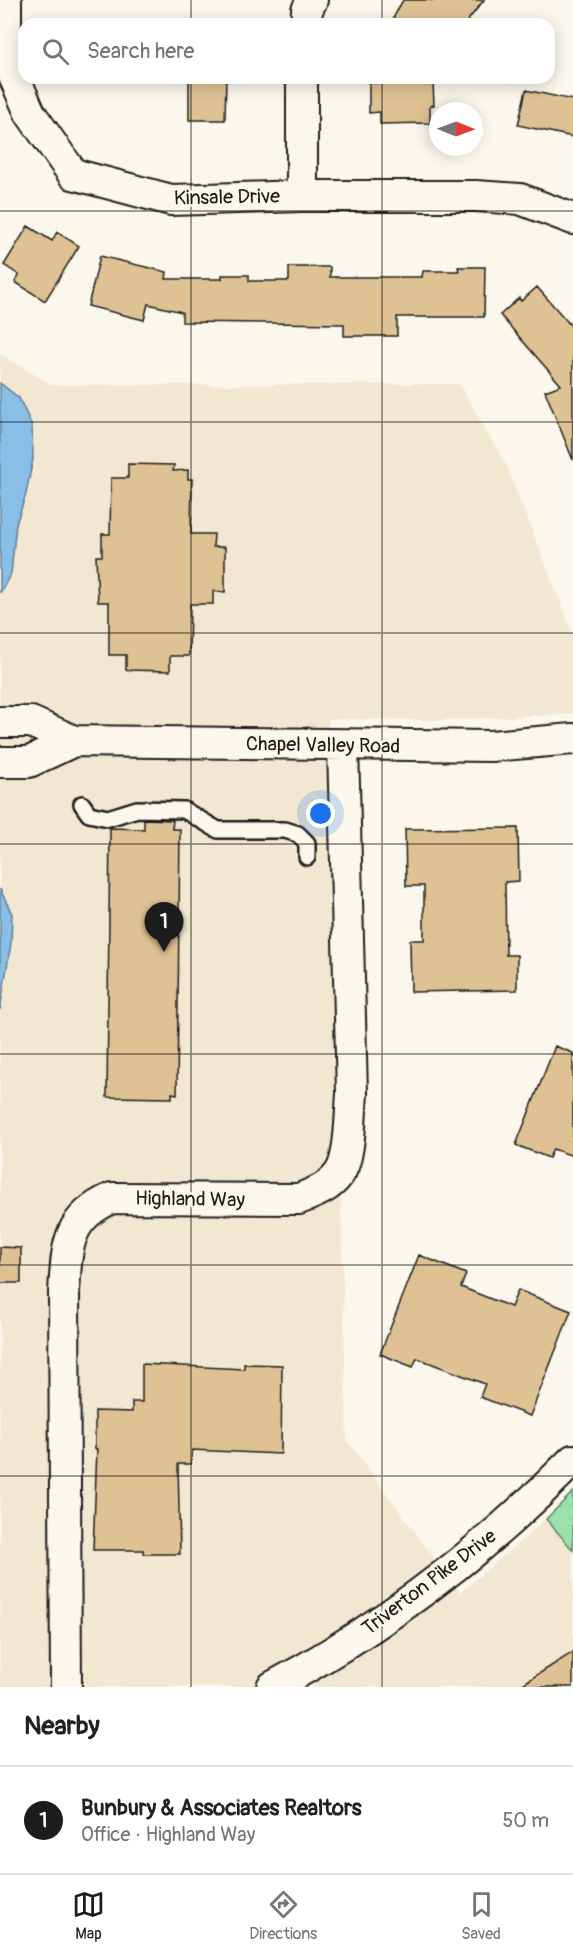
<!DOCTYPE html>
<html lang="en">
<head>
<meta charset="utf-8">
<style>
	body { margin:0; font-family:Pangolin,sans-serif; background:#f2f2f2; color:#202124 }
	.compass { position:absolute; left:429px; top:102px; width:54px; height:54px; border-radius:50%; background:#fff; box-shadow:0 3px 15px #0003; rotate:91deg }
	.you { position:absolute; left:321px; top:814px; width:21px; height:21px; margin:-15px; border:4px solid #fff; border-radius:50%; background:#1a73e8; box-shadow:0 0 0 9px #1a73e833 }
	.badge { display:grid; place-items:center; width:39px; height:39px; border-radius:50%; background:#1c1c1c; color:#fff; font-size:20px; font-weight:700 }
	.pin { position:absolute; translate:-50% -50px; filter:drop-shadow(0 2px 3px #0008) }
	.pin::after { content:''; position:absolute; top:32px; width:21px; height:18px; background:inherit; clip-path:polygon(0 0,100% 0,50% 100%) }
	.list { margin:0; padding:0; list-style:none }
	h2 { display:flex; justify-content:space-between; align-items:center; height:78px; margin:0; padding:0 24px; font-size:26px }
	h2 small { font-size:20px; font-weight:400; color:#757577 }
	.list li { display:grid; grid-template-columns:39px 1fr auto; gap:18px; align-items:center; box-sizing:border-box; height:108px; padding:0 24px; border-top:2px solid #e0e0e0 }
	.list b { display:block; font-size:22px; white-space:nowrap }
	.list p { margin:0; font-size:20px; white-space:nowrap; color:#757577 }
	.list em { font-size:20px; font-style:normal; color:#757577 }
	.icon { flex:none; width:33px; height:33px; fill:none; stroke:currentColor; stroke-width:2; stroke-linecap:round; stroke-linejoin:round }
	.map { position:relative; flex:none; width:573px; height:1687px; overflow:hidden }
	.search { position:absolute; background:#fff; box-shadow:0 3px 15px #0003; left:18px; right:18px; top:18px; height:66px; display:flex; align-items:center; gap:15px; box-sizing:border-box; padding:0 21px; border-radius:18px; color:#757577; font-size:22px }
	.sheet { height:186px; background:#fff }
	nav { display:flex; justify-content:space-around; align-items:center; box-sizing:border-box; height:84px; border-top:2px solid #e0e0e0; background:#fff; font-size:16px; color:#757577 }
	nav a { display:grid; justify-items:center; gap:3px }
	nav .on { color:#1c1c1c }
	.map>svg:first-child { display:block }
	.built { fill:#f2e7d1 }
	.green { fill:#9ce0ac; stroke:#5c7e64; stroke-width:1.5 }
	.water { fill:#89bee7; stroke:#5d7d96; stroke-width:1.5 }
	.building { fill:#dec293; stroke:#1c1c1c; stroke-width:1.5 }
	.lines { fill:none; stroke-linecap:round; stroke-linejoin:round }
	.service-casing { stroke:#1c1c1c; stroke-width:20 }
	.minor-casing { stroke:#1c1c1c; stroke-width:34 }
	.service { stroke:#fbf7ec; stroke-width:15 }
	.minor { stroke:#fbf7ec; stroke-width:30 }
	.grid { fill:none; stroke:#1c1c1c; stroke-width:1.5; stroke-opacity:0.55 }
	.labels { text-anchor:middle; dominant-baseline:central; stroke-width:5; stroke-linejoin:round; paint-order:stroke }
	.street-label { font-size:20px; fill:#1c1c1c; stroke:#fbf7ec }
</style>
</head>
<body>
<div class="map">
<svg width="573" height="1687" viewBox="0 0 573 1687">
	<rect width="100%" height="100%" fill="#fbf7ec"/>
	<filter id="ink" filterUnits="userSpaceOnUse"><feTurbulence type="fractalNoise" baseFrequency=".0167" numOctaves="2"/><feDisplacementMap in="SourceGraphic" scale="12" xChannelSelector="R" yChannelSelector="G"/><feConvolveMatrix kernelMatrix="1 2 1 2 8 2 1 2 1" color-interpolation-filters="sRGB"/></filter>
	<g filter="url(#ink)">
		<path class="built" d="M 0,354 L 52,385 L 459,384 L 506,465 L 573,634 L 573,714 L 444,720 L 328,719 L 334,989 L 334,1159 L 341,1202 L 347,1440 L 460,1593 L 546,1519 L 573,1492 L 573,1687 L 0,1687 L 0,593 L 11,573 L 16,524 L 26,494 L 33,459 L 32,426 L 19,398 L 0,383 Z"/>
		<path class="green" d="M 573,1492 L 573,1550 L 546,1519 Z"/>
		<path class="water" d="M 0,383 L 19,398 L 32,426 L 33,459 L 26,494 L 16,524 L 11,573 L 0,593 Z
			M 0,889 L 12,914 L 11,943 L 0,1010 Z"/>
		<path class="building" d="M 403,0 L 484,0 L 465,24 L 390,24 Z
			M 189,78 L 226,78 L 225,120 L 189,120 Z
			M 433,82 L 434,105 L 430,106 L 430,123 L 380,124 L 380,112 L 369,113 L 369,83 Z
			M 526,90 L 573,100 L 573,137 L 518,125 Z
			M 28,226 L 52,241 L 57,232 L 79,246 L 45,301 L 15,282 L 19,275 L 4,265 Z
			M 100,256 L 167,272 L 166,279 L 222,279 L 222,275 L 249,275 L 249,281 L 289,281 L 289,267 L 330,267 L 330,277 L 422,277 L 423,271 L 459,271 L 458,267 L 485,267 L 484,317 L 397,317 L 397,336 L 344,336 L 344,324 L 182,322 L 182,312 L 148,304 L 144,320 L 88,306 Z
			M 537,287 L 573,328 L 573,460 L 545,391 L 561,385 L 500,315 L 519,298 L 521,301 Z
			M 128,464 L 174,465 L 173,471 L 188,470 L 188,479 L 192,479 L 191,534 L 214,534 L 213,547 L 225,547 L 225,592 L 213,591 L 213,604 L 190,604 L 189,656 L 170,656 L 170,671 L 126,670 L 126,655 L 109,655 L 109,602 L 98,602 L 96,556 L 102,556 L 102,534 L 110,534 L 111,478 L 128,478 Z
			M 144,819 L 173,820 L 172,829 L 180,829 L 177,1094 L 172,1093 L 172,1098 L 107,1097 L 110,828 L 144,829 Z
			M 518,828 L 519,881 L 505,882 L 506,955 L 517,955 L 517,990 L 411,992 L 410,940 L 424,940 L 424,886 L 406,886 L 405,829 Z
			M 555,1046 L 573,1053 L 573,1156 L 553,1149 L 549,1158 L 516,1145 Z
			M 0,1247 L 21,1248 L 21,1283 L 0,1283 Z
			M 419,1255 L 466,1274 L 461,1287 L 511,1307 L 518,1290 L 571,1311 L 530,1416 L 480,1397 L 485,1384 L 417,1358 L 413,1367 L 380,1354 Z
			M 142,1364 L 244,1369 L 244,1364 L 282,1365 L 281,1454 L 192,1450 L 191,1464 L 178,1464 L 180,1554 L 143,1554 L 143,1550 L 93,1550 L 97,1449 L 95,1449 L 95,1411 L 132,1412 L 132,1402 L 142,1402 Z
			M 573,1652 L 573,1687 L 518,1687 Z"/>
		<g class="lines">
			<g class="service-casing">
				<path id="service" d="M 82,804 L 89,814 L 108,818 L 137,809 L 184,810 L 218,830 L 285,830 L 298,834 L 307,843 L 307,857"/>
			</g>
			<g class="minor-casing">
				<path id="minor" d="M 6,0 L 6,58 L 30,113 L 73,174 L 171,200 L 302,196 L 475,196 L 520,199 L 573,219
					M 306,24 L 307,10 L 312,0
					M 302,196 L 302,78
					M 0,722 L 31,722 L 74,741 L 491,746 L 573,739
					M 0,762 L 29,762 L 74,741
					M 66,1687 L 64,1292 C 67,1247 66,1218 112,1198 L 299,1199 C 314,1193 329,1188 339,1174 C 351,1158 350,1114 352,1094 L 343,746
					M 272,1687 C 383,1627 485,1550 573,1460"/>
			</g>
			<use href="#service" class="service"/>
			<use href="#minor" class="minor"/>
		</g>
	</g>
	<path class="grid" d="M 191,0 L 191,24M 382,0 L 382,24M 191,78 L 191,1687M 382,78 L 382,1687M 0,211 L 573,211M 0,422 L 573,422M 0,633 L 573,633M 0,844 L 573,844M 0,1054 L 573,1054M 0,1265 L 573,1265M 0,1476 L 573,1476"/>
	<g class="labels">
		<g class="street-label">
			<text transform="translate(227 197) rotate(-1)">Kinsale Drive</text>
			<text transform="translate(323 745) rotate(1)">Chapel Valley Road</text>
			<text transform="translate(190 1199) rotate(1)">Highland Way</text>
			<text transform="translate(429 1582) rotate(-37)">Triverton Pike Drive</text>
		</g>
	</g>
</svg>
<svg class="compass" viewBox="-18 -18 36 36"><path d="M0-13l5 13h-10z" fill="#e53935"/><path d="M0 13l5-13h-10z" fill="#757577"/></svg>
<div class="you"></div>
<div class="pin badge" style="left:164px;top:952px">1</div>
<div class="search"><svg class="icon" aria-label="search" viewBox="0 0 24 24"><circle cx="10" cy="10" r="6"/><path d="M15 15l6 6"/></svg>Search here</div>
</div>
<section class="sheet">
<h2>Nearby<small></small></h2>
<ul class="list">
<li><span class="badge">1</span><div><b>Bunbury &amp; Associates Realtors</b><p>Office · Highland Way</p></div><em>50 m</em></li>
</ul>
</section>
<nav>
<a class="on"><svg class="icon" aria-label="map" viewBox="0 0 24 24"><path d="M3 6l6-2 6 2 6-2v14l-6 2-6-2-6 2zM9 4v14M15 6v14"/></svg>Map</a>
<a><svg class="icon" aria-label="directions" viewBox="0 0 24 24"><path d="M12 3l9 9-9 9-9-9zM9 14v-3h6M13 9l2 2-2 2"/></svg>Directions</a>
<a><svg class="icon" aria-label="saved" viewBox="0 0 24 24"><path d="M7 4h10v16l-5-4-5 4z"/></svg>Saved</a>
</nav>
</body>
</html>
